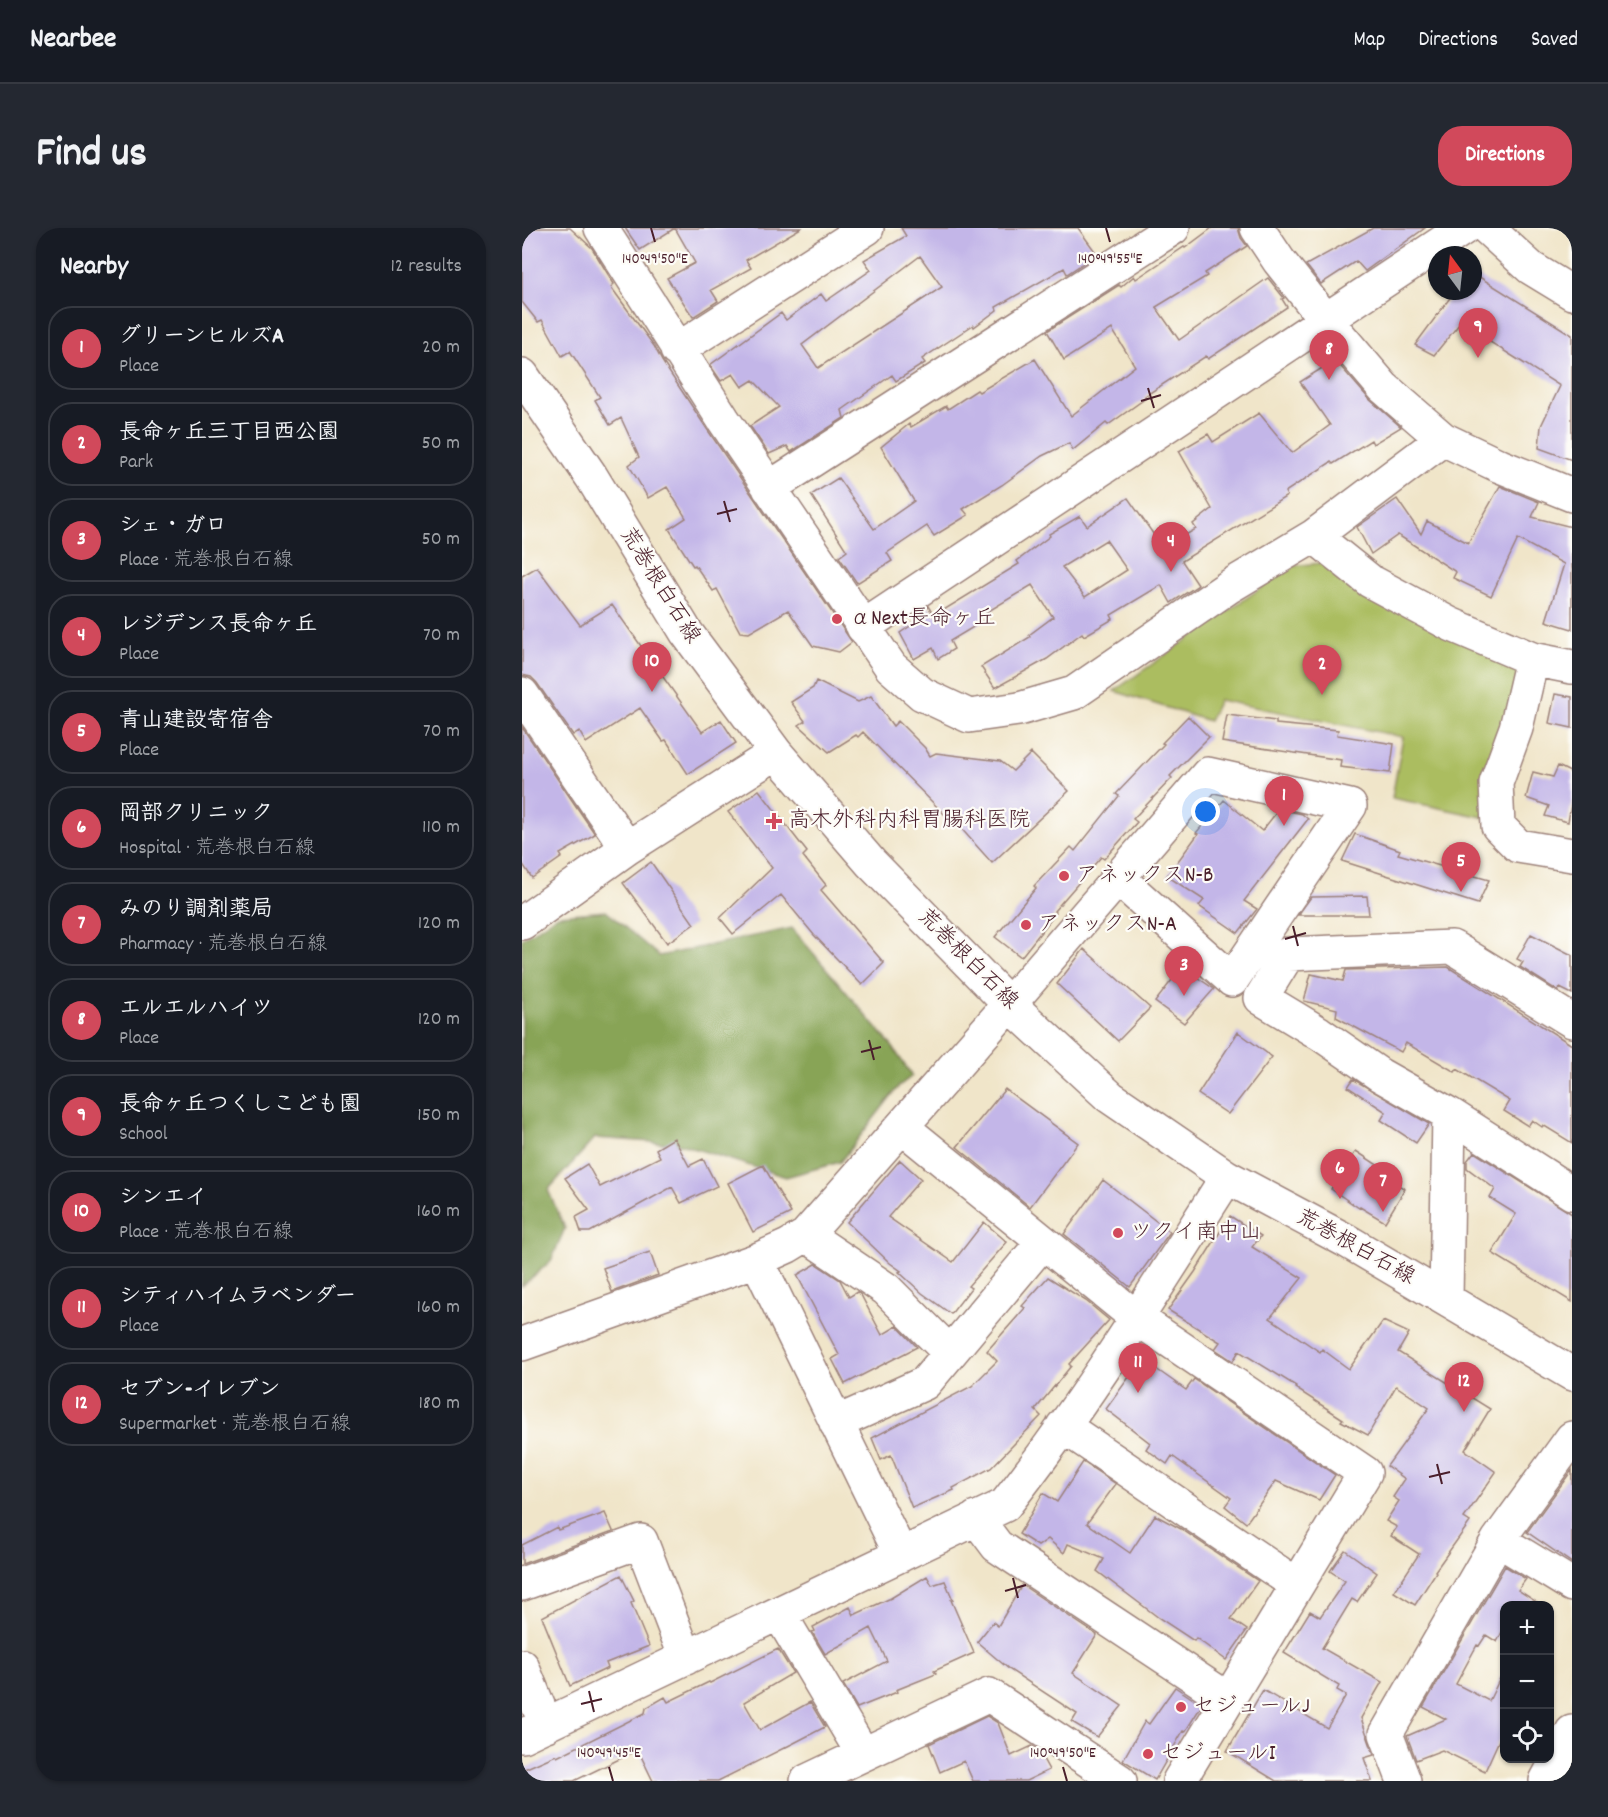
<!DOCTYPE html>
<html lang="en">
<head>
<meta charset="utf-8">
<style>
	body { margin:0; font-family:Dekko,"Klee One",sans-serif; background:#242831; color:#f1f3f6 }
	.controls { position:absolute; right:18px; bottom:18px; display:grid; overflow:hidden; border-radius:12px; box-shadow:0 2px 4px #0004 }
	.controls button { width:54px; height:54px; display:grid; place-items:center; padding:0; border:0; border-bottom:2px solid #363941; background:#171b24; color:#f1f3f6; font:30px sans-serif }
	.compass { position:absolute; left:906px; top:18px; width:54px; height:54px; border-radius:50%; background:#171b24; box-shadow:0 2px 4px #0004; rotate:345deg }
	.you { position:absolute; left:684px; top:584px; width:21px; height:21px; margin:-15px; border:4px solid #fff; border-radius:50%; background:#1a73e8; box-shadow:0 0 0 9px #1a73e833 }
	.badge { display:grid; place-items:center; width:39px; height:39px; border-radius:50%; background:#d1495b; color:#fff; font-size:20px; font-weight:700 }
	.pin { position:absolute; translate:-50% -50px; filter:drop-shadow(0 2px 3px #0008) }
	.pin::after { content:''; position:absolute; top:32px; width:21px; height:18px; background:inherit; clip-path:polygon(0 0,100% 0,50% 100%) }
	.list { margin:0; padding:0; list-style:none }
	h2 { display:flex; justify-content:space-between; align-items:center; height:78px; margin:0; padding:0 24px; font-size:26px }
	h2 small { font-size:20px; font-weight:400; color:#9ea1a6 }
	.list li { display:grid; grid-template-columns:39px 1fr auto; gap:18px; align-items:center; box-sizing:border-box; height:84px; margin:0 12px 12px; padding:0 12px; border:2px solid #363941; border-radius:24px }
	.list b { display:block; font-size:22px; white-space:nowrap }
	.list p { margin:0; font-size:20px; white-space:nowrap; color:#9ea1a6 }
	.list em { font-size:20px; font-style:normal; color:#9ea1a6 }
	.icon { flex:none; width:33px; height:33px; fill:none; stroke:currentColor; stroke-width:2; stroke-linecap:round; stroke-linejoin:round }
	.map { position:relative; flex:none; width:1050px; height:1553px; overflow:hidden; border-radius:24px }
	header { display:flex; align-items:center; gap:36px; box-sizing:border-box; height:84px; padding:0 30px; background:#171b24; border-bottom:2px solid #363941 }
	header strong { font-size:28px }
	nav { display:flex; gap:33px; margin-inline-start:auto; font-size:21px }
	.intro { display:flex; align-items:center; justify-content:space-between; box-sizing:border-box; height:144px; padding:0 36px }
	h1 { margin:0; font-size:42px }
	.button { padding:15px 27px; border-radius:24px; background:#d1495b; color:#fff; font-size:21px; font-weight:700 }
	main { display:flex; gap:36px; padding:0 36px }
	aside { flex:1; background:#171b24; border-radius:24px; box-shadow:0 2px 4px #0004 }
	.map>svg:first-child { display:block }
	.green { fill:#abbd61; stroke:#7a6e46; stroke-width:1.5 }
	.forest { fill:#88a457; stroke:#696241; stroke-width:1.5 }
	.building { fill:#c3b6e8; fill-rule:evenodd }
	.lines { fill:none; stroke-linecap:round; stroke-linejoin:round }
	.minor-casing { stroke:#9d827a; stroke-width:36 }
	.minor { stroke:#fff; stroke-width:33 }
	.ticks { fill:none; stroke:#4a1f2b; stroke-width:2 }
	.poi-dot { fill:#d1495b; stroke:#fdfcf7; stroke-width:2 }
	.labels { text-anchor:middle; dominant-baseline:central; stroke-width:4.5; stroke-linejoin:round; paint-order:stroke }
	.street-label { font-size:22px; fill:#4a1f2b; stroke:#fdfcf7 }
	.poi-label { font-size:22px; fill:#4a1f2b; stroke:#fdfcf7; text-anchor:start }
	.ticks-label { font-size:15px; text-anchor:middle; fill:#4a1f2b; stroke:#fdfcf7; stroke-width:4.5; stroke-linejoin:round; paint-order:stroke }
</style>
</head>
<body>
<header>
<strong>Nearbee</strong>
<nav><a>Map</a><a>Directions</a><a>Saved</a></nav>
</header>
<div class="intro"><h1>Find us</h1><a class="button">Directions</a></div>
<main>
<aside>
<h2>Nearby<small>12 results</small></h2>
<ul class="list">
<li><span class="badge">1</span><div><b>グリーンヒルズA</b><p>Place</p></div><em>20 m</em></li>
<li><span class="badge">2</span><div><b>長命ヶ丘三丁目西公園</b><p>Park</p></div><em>50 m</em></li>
<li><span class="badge">3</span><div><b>シェ・ガロ</b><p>Place · 荒巻根白石線</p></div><em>50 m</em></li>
<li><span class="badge">4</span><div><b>レジデンス長命ヶ丘</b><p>Place</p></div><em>70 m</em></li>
<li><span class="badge">5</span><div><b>青山建設寄宿舎</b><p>Place</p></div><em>70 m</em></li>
<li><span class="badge">6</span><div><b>岡部クリニック</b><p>Hospital · 荒巻根白石線</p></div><em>110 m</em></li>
<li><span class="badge">7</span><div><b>みのり調剤薬局</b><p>Pharmacy · 荒巻根白石線</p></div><em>120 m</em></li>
<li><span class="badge">8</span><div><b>エルエルハイツ</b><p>Place</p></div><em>120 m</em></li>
<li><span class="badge">9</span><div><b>長命ヶ丘つくしこども園</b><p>School</p></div><em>150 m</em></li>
<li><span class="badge">10</span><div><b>シンエイ</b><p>Place · 荒巻根白石線</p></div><em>160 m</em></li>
<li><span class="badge">11</span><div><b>シティハイムラベンダー</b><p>Place</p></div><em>160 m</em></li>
<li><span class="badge">12</span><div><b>セブン-イレブン</b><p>Supermarket · 荒巻根白石線</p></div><em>180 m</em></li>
</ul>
</aside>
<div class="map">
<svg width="1050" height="1553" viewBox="0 0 1050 1553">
	<rect width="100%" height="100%" fill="#fdfcf7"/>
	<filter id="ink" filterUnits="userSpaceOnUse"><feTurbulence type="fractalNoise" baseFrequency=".0167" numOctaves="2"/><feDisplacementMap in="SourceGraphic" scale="12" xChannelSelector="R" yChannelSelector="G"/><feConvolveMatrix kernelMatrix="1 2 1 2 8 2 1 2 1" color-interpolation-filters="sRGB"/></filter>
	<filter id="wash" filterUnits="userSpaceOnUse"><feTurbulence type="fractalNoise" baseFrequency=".008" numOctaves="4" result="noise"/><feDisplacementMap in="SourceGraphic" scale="24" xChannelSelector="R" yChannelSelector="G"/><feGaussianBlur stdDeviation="1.35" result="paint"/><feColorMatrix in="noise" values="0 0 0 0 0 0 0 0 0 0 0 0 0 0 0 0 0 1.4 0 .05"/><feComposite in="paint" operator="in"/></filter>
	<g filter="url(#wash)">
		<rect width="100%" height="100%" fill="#f0e5c9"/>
		<path class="green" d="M 799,335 L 998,437 L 970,591 L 870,570 L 881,509 L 697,472 L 687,493 L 592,463 L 770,338 Z"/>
		<path class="forest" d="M 84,683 L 137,728 L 270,700 L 370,818 L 390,848 L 377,858 L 318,934 L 264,949 L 158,916 L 73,910 L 26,962 L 43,1000 L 29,1033 L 0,1058 L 0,711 L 36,687 Z"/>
		<g id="blocks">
			<path class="building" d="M 0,0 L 48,0 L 70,20 L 92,56 L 89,59 L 132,118 L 140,133 L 185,201 L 330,414 L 317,424 L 291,418 L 266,382 L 227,405 L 218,404 L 195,361 L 191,363 L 173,337 L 171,338 L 147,301 L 164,290 L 145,259 L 126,270 L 107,237 L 117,229 L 99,190 L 88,197 L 73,172 L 78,169 L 48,123 L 40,128 L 20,92 L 16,94 L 0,74 Z
				M 103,0 L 153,0 L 118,22 Z
				M 153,0 L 279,0 L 224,32 L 229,40 L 189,62 L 196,73 L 171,89 L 145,50 L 173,35 Z
				M 379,0 L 556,0 L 575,26 L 545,46 L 542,40 L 474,79 L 475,82 L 452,99 L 451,97 L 400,131 L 403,135 L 374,153 L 370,147 L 320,182 L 322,190 L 269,224 L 265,218 L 247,226 L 228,198 L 257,179 L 231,152 L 220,159 L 211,146 L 199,153 L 188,137 L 259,85 L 264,92 L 299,66 L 304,73 L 349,42 L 342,32 L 384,8 ZM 398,28 L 420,59 L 296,140 L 280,117 Z
				M 690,0 L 716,0 L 719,10 L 725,18 L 683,45 L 685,48 L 634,79 L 657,112 L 746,50 L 762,70 L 760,71 L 765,79 L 686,131 L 684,128 L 623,168 L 624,170 L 586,197 L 584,195 L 551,222 L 547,215 L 520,228 L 480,257 L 441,281 L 446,287 L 412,308 L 405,298 L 365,325 L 370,333 L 335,355 L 317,329 L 325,323 L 289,267 L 316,250 L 352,301 L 392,273 L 359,219 L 387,196 L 389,199 L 424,178 L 426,181 L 455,162 L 457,164 L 513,131 L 549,188 L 613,138 L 590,101 L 542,132 L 525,103 L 597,57 L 599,59 L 612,48 L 614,51 L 662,19 L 663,20 Z
				M 851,0 L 903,0 L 843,43 L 834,33 L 799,56 L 784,37 Z
				M 951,45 L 1050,107 L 1050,232 L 1017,220 L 1019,198 L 1038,158 L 938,95 L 912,127 L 893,117 L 933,63 L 951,63 Z
				M 813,132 L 847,171 L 879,199 L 851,216 L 849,212 L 811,236 L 809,234 L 763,264 L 765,268 L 660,333 L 676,357 L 675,358 L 649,375 L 639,357 L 589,387 L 591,391 L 562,408 L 560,405 L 525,431 L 473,460 L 459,439 L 508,409 L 507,407 L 531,389 L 510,357 L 460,387 L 463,392 L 428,413 L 432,421 L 416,431 L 411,420 L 392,431 L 378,405 L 397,392 L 394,386 L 406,378 L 412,388 L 497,336 L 495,333 L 528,308 L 527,306 L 558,288 L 565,298 L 606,270 L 641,320 L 674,301 L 671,296 L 690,281 L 657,223 L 686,206 L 691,214 L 737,185 L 770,225 L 808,197 L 778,154 ZM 584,312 L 605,342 L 563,369 L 540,339 Z
				M 978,258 L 1017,274 L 1010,289 L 1050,299 L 1050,401 L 1024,393 L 1042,336 L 996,311 L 969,368 L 931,350 L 934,344 L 876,307 L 849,326 L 835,299 L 875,271 L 899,306 L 905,293 L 946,315 Z
				M 15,339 L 58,397 L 90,377 L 180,504 L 199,492 L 214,515 L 166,546 L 144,512 L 141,513 L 118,480 L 64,515 L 57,503 L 51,507 L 15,455 L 9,449 L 0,447 L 0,348 Z
				M 294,453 L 336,474 L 349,468 L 371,498 L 376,493 L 403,520 L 408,528 L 414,525 L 478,533 L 491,543 L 509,525 L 547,563 L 470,635 L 428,588 L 426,590 L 341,504 L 336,509 L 334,507 L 307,524 L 277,497 L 283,493 L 269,474 L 291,460 Z
				M 1033,466 L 1050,469 L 1050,500 L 1027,495 Z
				M 705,487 L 754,493 L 754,496 L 816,502 L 815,507 L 872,516 L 868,545 L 818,539 L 819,532 L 700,514 Z
				M 666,488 L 687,509 L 648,548 L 650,550 L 611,591 L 615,594 L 582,631 L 579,629 L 532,683 L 534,685 L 499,729 L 473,709 L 514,660 L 512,658 L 549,619 L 553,623 L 597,568 L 594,566 L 642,516 L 640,515 Z
				M 0,499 L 73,606 L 38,626 L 40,629 L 10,650 L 0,635 Z
				M 1036,538 L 1050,545 L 1050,570 L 1046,594 L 1023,588 L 1027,578 L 1004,570 L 1011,544 L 1031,549 Z
				M 237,562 L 285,624 L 281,628 L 304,657 L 299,662 L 362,735 L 340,757 L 292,707 L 259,667 L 211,706 L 198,690 L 250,640 L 206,584 Z
				M 702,572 L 740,603 L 757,581 L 780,586 L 786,591 L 722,673 L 735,681 L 716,705 L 677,678 L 682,672 L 645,648 L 676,606 L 674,605 Z
				M 833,606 L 878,622 L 876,626 L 967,652 L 956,676 L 820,633 Z
				M 129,634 L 172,696 L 145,715 L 101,655 Z
				M 845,668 L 847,687 L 776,687 L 789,669 Z
				M 1009,706 L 1050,727 L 1050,766 L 1038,760 L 1036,763 L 998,739 L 1001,734 L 995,731 Z
				M 562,721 L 628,780 L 596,813 L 535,756 Z
				M 660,739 L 692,761 L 662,795 L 633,774 Z
				M 926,739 L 1050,817 L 1050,915 L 1021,897 L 1020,899 L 1010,892 L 1006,898 L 982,883 L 988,873 L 935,841 L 933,844 L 884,815 L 879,824 L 814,789 L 815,781 L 782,773 L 789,746 L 821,753 L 824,742 Z
				M 716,804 L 750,829 L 706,886 L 676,866 Z
				M 831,851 L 907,896 L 894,915 L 859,892 L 864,884 L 826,859 Z
				M 483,861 L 556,915 L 508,979 L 435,919 Z
				M 152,910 L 167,938 L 181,931 L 195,958 L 159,975 L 150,959 L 68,1004 L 59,1004 L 54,989 L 67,982 L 43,950 L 65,936 L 78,959 L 138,929 L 134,921 Z
				M 834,923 L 863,942 L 860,947 L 883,961 L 863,994 L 838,979 L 837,980 L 809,961 Z
				M 952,924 L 1050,986 L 1050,1074 L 970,1025 L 994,986 L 968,970 L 973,961 L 945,940 L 945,933 Z
				M 378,932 L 399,951 L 366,989 L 431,1034 L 462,994 L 485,1014 L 446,1058 L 449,1060 L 429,1086 L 400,1065 L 377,1044 L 379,1043 L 368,1035 L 325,994 Z
				M 241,937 L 269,985 L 231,1004 L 206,955 Z
				M 581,952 L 648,1004 L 608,1059 L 542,1006 Z
				M 708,988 L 739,1008 L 730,1019 L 780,1050 L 748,1090 L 798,1124 L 800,1121 L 827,1141 L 861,1093 L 887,1105 L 876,1124 L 968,1181 L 943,1222 L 974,1244 L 942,1290 L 948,1294 L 913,1343 L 914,1344 L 893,1377 L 872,1364 L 897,1326 L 869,1308 L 875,1299 L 864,1293 L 877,1273 L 871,1269 L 883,1251 L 865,1238 L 907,1180 L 874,1158 L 846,1207 L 819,1193 L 821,1191 L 773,1160 L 774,1158 L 717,1123 L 711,1133 L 693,1121 L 698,1114 L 646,1082 L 673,1044 Z
				M 128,1024 L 136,1047 L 90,1064 L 81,1040 Z
				M 294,1036 L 318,1052 L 327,1069 L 335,1064 L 339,1067 L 360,1107 L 375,1098 L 395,1119 L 323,1156 L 310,1131 L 317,1127 L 275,1047 Z
				M 526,1049 L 564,1073 L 587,1092 L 547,1136 L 549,1138 L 513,1182 L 519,1188 L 469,1240 L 431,1260 L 432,1262 L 390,1280 L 369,1227 L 359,1232 L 350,1210 L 450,1158 L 475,1133 L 465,1123 L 503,1080 L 500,1078 Z
				M 620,1131 L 664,1162 L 672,1151 L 813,1247 L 797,1272 L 754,1253 L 724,1295 L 703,1278 L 709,1270 L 650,1228 L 645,1236 L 624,1221 L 628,1215 L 584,1181 Z
				M 561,1234 L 594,1256 L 565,1295 L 608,1325 L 633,1287 L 659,1301 L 736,1353 L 709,1391 L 725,1402 L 704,1432 L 674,1410 L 672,1413 L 637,1390 L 575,1343 L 582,1331 L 546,1316 L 542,1325 L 526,1311 L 516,1318 L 497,1306 L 521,1265 L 535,1274 Z
				M 1050,1242 L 1050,1335 L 1005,1304 Z
				M 83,1285 L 91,1303 L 0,1336 L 0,1317 L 35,1299 L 36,1302 Z
				M 823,1322 L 855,1345 L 835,1374 L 830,1371 L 800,1420 L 860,1454 L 839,1490 L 852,1527 L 842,1530 L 850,1553 L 754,1553 L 705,1523 L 741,1462 L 805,1500 L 824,1467 L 815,1462 L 817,1458 L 762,1425 L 788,1383 L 798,1389 L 823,1353 L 808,1343 Z
				M 983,1338 L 1004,1351 L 996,1362 L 1019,1377 L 982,1377 L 982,1400 L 975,1414 L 964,1407 L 957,1418 L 955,1417 L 934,1456 L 967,1473 L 982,1442 L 982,1501 L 963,1543 L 920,1522 L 894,1532 L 885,1508 L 924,1491 L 901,1479 Z
				M 99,1347 L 112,1373 L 109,1375 L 127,1418 L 84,1435 L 86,1440 L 48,1458 L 20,1389 Z
				M 405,1348 L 410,1357 L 423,1353 L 431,1372 L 429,1372 L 452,1425 L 412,1443 L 414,1446 L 374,1462 L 375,1464 L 335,1480 L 321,1456 L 365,1433 L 349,1400 L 303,1426 L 290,1404 L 293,1403 L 291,1399 L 328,1379 L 332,1387 L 369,1370 Z
				M 500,1357 L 575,1407 L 551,1445 L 600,1478 L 575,1509 L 550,1494 L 555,1486 L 488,1442 L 455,1414 L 471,1394 L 476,1398 Z
				M 256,1421 L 271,1445 L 222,1474 L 238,1502 L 288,1474 L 303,1499 L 272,1515 L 196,1553 L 131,1553 L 116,1522 L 52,1553 L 0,1553 L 0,1542 L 34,1527 L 35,1529 L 123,1485 L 124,1480 L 143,1469 L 146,1474 L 187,1454 L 188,1455 Z
				M 653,1459 L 680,1477 L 663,1504 L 661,1503 L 633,1552 L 601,1532 L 623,1493 L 627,1496 Z
				M 465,1488 L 476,1495 L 489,1528 L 510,1518 L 516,1522 L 527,1542 L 504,1553 L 451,1553 L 442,1533 L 418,1544 L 407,1516 Z"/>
		</g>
	</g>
	<g filter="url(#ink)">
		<use href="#blocks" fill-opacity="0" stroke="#9d827a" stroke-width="1.5"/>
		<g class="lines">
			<g class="minor-casing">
				<path id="minor" d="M 79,0 L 201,191 L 369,439 L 400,466 L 447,488 L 497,481 L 552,465 L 708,358 L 792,308 L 921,211
					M 735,0 L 757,33 L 803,91 L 861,159 L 921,211 L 978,238 L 1050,267
					M 965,0 L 1009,40 L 1050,65
					M 155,122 L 345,0
					M 0,147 L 69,248 L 164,404 L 254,525 L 349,635 L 487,776 L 588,869 L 705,949 L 825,1013 L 1050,1146
					M 247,260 L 651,0
					M 792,308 L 848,353 L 928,396 L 1010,431 L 1050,439
					M 341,399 L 942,0
					M 1010,431 L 994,500 L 974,555 L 976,598 L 996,618 L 1050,627
					M 0,466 L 105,620
					M 0,695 L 105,620 L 254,525
					M 1050,793 L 930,719 L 766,726 L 739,770 L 797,805 L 858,847 L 927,886 L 1050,965
					M 380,899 L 616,1091 L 843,1245 L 657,1553
					M 284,1007 L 364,1061 L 428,1125
					M 235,1032 L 379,1327
					M 924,1071 L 927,886
					M 0,1116 L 235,1032 L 266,1018 L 284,1007 L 478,787 L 686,546 L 828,578 L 710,752 L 596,650
					M 314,1195 L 403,1155 L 521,1014
					M 541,1198 L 775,1357
					M 454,1290 L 475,1318 L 706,1471
					M 976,1312 L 1050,1357
					M 0,1356 L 119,1313 L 164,1430
					M 257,1385 L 341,1526
					M 0,1438 L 24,1497
					M 0,1508 L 483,1277 C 565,1173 634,1060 705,949
					M 285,1553 L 467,1467 L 598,1553
					M 882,1553 L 864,1506 L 976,1312 L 1050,1210
					M 1024,1553 L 1050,1504"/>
			</g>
			<use href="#minor" class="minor"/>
		</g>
	</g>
	<path class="ticks" d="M 129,0 L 133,14M 584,0 L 588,14M 626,160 L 632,180M 619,173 L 639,167M 202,273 L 208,294M 195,286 L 215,281M 771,698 L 776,718M 763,711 L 784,705M 347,812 L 352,832M 339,824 L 359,819M 915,1236 L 920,1256M 907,1249 L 928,1244M 491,1350 L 496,1370M 483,1363 L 504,1357M 67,1463 L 72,1484M 59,1476 L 80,1471M 87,1539 L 91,1553M 541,1539 L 545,1553"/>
	<g class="poi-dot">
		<circle cx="315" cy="391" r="6"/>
		<path d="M249 584h6v6h6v6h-6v6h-6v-6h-6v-6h6z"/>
		<circle cx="542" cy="648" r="6"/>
		<circle cx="504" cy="697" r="6"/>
		<circle cx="596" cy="1005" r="6"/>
		<circle cx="659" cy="1479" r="6"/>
		<circle cx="626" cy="1526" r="6"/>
	</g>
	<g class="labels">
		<g class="street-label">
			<text transform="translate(137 358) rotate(58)">荒巻根白石線</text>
			<text transform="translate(445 732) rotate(45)">荒巻根白石線</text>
			<text transform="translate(833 1020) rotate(29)">荒巻根白石線</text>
		</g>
		<g class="poi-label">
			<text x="327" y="391">αNext長命ヶ丘</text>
			<text x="266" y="593">高木外科内科胃腸科医院</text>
			<text x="554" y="648">アネックスN-B</text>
			<text x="516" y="697">アネックスN-A</text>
			<text x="608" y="1005">ツクイ南中山</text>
			<text x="671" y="1479">セジュールJ</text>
			<text x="638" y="1526">セジュールI</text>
		</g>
	</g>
	<g class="ticks-label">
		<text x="133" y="35">140°49'50"E</text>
		<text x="588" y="35">140°49'55"E</text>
		<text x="87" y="1529">140°49'45"E</text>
		<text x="541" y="1529">140°49'50"E</text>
	</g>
</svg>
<div class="controls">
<button>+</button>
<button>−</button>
<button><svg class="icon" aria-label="locate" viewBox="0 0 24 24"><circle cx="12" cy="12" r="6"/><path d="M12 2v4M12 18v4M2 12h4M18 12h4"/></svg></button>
</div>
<svg class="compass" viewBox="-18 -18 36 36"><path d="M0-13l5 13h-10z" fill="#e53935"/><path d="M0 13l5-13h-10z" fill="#9ea1a6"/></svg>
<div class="you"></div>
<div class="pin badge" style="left:762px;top:598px">1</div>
<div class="pin badge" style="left:800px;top:467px">2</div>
<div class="pin badge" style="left:662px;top:768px">3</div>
<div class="pin badge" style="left:649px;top:344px">4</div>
<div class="pin badge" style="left:939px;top:664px">5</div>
<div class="pin badge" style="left:818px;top:971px">6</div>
<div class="pin badge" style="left:861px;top:984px">7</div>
<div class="pin badge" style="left:807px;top:152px">8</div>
<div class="pin badge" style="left:956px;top:130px">9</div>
<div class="pin badge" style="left:130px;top:464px">10</div>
<div class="pin badge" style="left:616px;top:1165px">11</div>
<div class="pin badge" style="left:942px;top:1184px">12</div>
</div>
</main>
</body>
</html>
